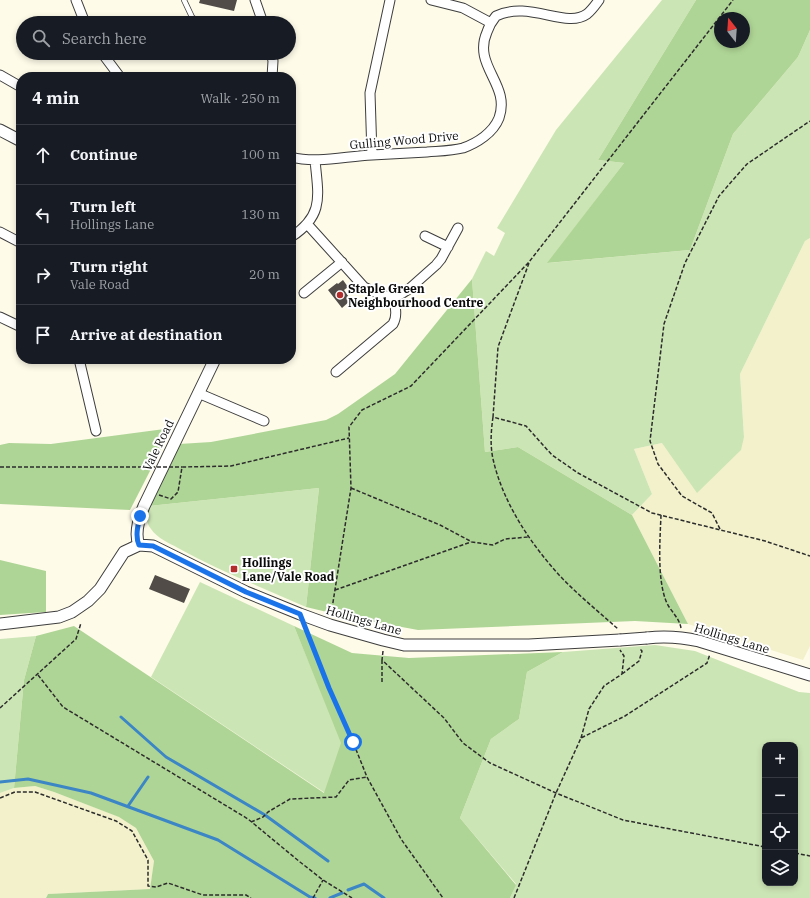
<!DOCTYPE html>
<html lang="en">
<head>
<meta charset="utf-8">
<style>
	body { margin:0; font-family:"IBM Plex Serif",serif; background:#242831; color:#f1f3f6 }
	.controls { position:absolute; right:12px; bottom:12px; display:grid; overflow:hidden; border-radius:8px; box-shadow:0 2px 6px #0003 }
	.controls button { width:36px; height:36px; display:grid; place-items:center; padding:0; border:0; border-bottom:1px solid #363941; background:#171b24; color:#f1f3f6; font:20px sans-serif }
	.compass { position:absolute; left:714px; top:12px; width:36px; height:36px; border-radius:50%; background:#171b24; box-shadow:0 2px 6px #0003; rotate:343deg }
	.stop { position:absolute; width:12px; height:12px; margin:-9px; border:3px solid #1a73e8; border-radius:50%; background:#fff }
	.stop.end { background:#1a73e8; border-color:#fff; box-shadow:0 1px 4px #0008 }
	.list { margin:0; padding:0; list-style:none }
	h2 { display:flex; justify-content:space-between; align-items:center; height:52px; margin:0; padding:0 16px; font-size:17px }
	h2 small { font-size:13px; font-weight:400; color:#9ea1a6 }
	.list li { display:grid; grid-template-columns:26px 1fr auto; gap:12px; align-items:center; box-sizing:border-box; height:60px; padding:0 16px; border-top:1px solid #363941 }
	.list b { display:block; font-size:15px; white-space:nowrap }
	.list p { margin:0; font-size:13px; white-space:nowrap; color:#9ea1a6 }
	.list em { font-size:13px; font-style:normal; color:#9ea1a6 }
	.icon { flex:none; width:22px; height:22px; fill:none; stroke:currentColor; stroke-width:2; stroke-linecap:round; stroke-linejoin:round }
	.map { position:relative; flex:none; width:810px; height:898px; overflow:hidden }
	.search { position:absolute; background:#171b24; box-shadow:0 2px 6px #0003; left:16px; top:16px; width:280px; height:44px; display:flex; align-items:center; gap:10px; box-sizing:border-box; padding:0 14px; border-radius:22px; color:#9ea1a6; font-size:15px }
	.panel { position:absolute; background:#171b24; box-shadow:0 2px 6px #0003; left:16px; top:72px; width:280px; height:292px; border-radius:16px }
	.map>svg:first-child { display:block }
	.farmland { fill:#f2f1cb }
	.green { fill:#cce5b5; fill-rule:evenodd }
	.forest { fill:#afd596; fill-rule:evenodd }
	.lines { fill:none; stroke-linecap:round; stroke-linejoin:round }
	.stream { stroke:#3c86c5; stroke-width:3 }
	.building { fill:#524c48 }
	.service-casing { stroke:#3d3d3d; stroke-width:6 }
	.minor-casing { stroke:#3d3d3d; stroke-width:11 }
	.tertiary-casing { stroke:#3d3d3d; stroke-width:13 }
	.path { stroke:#2c2c2c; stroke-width:1.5; stroke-dasharray:4 2; stroke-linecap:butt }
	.service { stroke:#fff; stroke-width:4.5 }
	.minor { stroke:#fff; stroke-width:9 }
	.tertiary { stroke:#fff; stroke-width:11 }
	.tertiary-bridge-casing { stroke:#3d3d3d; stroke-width:13; stroke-linecap:butt }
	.path-bridge { stroke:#2c2c2c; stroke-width:1.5; stroke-dasharray:4 2; stroke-linecap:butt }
	.tertiary-bridge { stroke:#fff; stroke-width:11 }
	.route { stroke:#1a73e8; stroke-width:5 }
	.poi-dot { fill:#b22d2b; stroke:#fff; stroke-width:1.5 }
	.labels { text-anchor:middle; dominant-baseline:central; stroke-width:4; stroke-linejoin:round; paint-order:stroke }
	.street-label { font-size:12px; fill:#0a0a0a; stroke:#fff }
	.poi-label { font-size:12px; font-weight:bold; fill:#0a0a0a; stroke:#fff; text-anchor:start }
</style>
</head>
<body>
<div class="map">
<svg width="810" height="898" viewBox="0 0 810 898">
	<rect width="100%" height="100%" fill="#fefbe9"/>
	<path class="farmland" d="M 810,238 L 810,646 L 803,660 L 688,624 L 632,515 L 652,494 L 634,449 L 662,443 L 744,437 L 740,374 L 805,241 Z
		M 35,786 L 54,792 L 120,817 L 136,828 L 154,861 L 150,889 L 48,894 L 46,898 L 0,898 L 0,793 L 14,788 Z"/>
	<path class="green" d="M 662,0 L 696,0 L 598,160 L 624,163 L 548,263 L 690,250 L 733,134 L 798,57 L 810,30 L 810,238 L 805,241 L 740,374 L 744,437 L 741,450 L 697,493 L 662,443 L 634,449 L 652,494 L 632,515 L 518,447 L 485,452 L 472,279 L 486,251 L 494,256 L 505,233 L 497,228 L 556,130 Z
		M 319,488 L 306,607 C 263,588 220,571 178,548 C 169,543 157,538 151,529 C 145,521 146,515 149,506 Z
		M 200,582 L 294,626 L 342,743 L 325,793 L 151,677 Z
		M 36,636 L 24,680 L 14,788 L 0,793 L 0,639 Z
		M 655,645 L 695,651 L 799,692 L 810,693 L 810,898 L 510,898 L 516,884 L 460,818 L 491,739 L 519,719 L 527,672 L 563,652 ZM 765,745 L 795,745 L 795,883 L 765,883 Z"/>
	<path class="forest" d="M 696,0 L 810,0 L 810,30 L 798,57 L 733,134 L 690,250 L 547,263 L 624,163 L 598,160 ZM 720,18 L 744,18 L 744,42 L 720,42 Z
		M 472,279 L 485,452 L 518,447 L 632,515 L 688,624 L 635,621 L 418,630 L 348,617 L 306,607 L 319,488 L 149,506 L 179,444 L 211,442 L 326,420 L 338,414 L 395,374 Z
		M 172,428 L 130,510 L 0,504 L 0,445 L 9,443 L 51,444 Z
		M 0,560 L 46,571 L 46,612 L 0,615 Z
		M 74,626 L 324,793 L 341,743 L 294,626 L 352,653 L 409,658 L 563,652 L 527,672 L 519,719 L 491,739 L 460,818 L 516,885 L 510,898 L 46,898 L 48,894 L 150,889 L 154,861 L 136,828 L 119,817 L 54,792 L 35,786 L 14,788 L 24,680 L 36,636 Z"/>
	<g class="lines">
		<path class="stream" d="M 121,717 L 166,757 L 265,815 L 328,861
			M 0,782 L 28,779 L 91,793 L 218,840 L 310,897 L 315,898
			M 128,806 L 148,777
			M 348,890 L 364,884 L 384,898
			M 330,898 L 342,893"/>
	</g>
	<path class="building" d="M 200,0 L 237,0 L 234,11 L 199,3 Z
		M 343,280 L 348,287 L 344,290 L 351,300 L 342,308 L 328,290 L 337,283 L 338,284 Z
		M 155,575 L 190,589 L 184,603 L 149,589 Z"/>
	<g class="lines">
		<g class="service-casing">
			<path id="service" d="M 184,0 L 192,17 L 199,23
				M 244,23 L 261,18"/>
		</g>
		<g class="minor-casing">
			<path id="minor" d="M 76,0 L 85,23
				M 255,0 L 263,23
				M 431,0 L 463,8 L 491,23
				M 102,53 L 120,77
				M 271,53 L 273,61 L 272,77
				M 0,75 L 21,87
				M 372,155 L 370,93 L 390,0
				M 291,157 C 317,164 346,156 372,155 C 390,154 409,153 427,152 C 439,151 451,151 463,148 C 477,143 493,133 499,118 C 511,84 472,66 487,32 C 489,26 492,21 496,16 C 529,0 566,29 587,14 C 592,10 596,4 599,0
				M 308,225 L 364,287 L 383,296 L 393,296 L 401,294 L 409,289 L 436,265 L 441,259 L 458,228
				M 0,232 L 21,243
				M 425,236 L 448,247
				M 291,237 C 325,215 318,195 315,160
				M 304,293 L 342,262
				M 0,317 L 21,327
				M 79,359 L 96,431
				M 336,372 L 393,324 C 398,315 395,306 393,296
				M 198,393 L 264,421"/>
		</g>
		<g class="tertiary-casing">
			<path id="tertiary" d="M 0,130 L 21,141
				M 139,545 C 134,533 139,518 144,506 L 215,359
				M 0,624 L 59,617 L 72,612 L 88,601 L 100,589 L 124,552 L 139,545 L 153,546 L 246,592 L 300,614 L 330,625 L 383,640 L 404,645 L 529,645 L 620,640
				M 647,638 C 665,636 681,637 699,641 L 810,675"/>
		</g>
		<path class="path" d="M 529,263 L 498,347 L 493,417 L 526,426 L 552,455 L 578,473 L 652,513 L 765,541 L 810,556
			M 493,417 C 491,431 490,445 493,459 C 503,503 530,543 560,576 C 578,595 599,612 618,629
			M 0,467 L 139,467
			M 351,488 L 440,525 L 472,542 L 493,545 L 505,539 L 528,537
			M 159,495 L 171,499 L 178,492 L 182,467 L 231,466 L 349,438
			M 661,515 C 660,540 657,578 666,601 C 670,611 679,617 681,628
			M 720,529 L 712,513 L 682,496 L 658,464 L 650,441 L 664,324 L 685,263 L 719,196 L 747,164 L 810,121
			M 335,590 L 471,542
			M 331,615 L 351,488 L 349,427 L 362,410 L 411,386 L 529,262 L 733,0
			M 306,627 L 329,687 L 353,742 L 367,777 L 401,839 L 443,898
			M 383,651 L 382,660 L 444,718 L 463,743 L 490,763 L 556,793 L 623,820 L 765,847
			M 382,660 L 382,682
			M 622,674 L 639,661 L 642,651 L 640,649
			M 38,675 L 63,707 L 248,819 L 300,862 L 323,880 L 352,898
			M 0,708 L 76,639 L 81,623
			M 581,738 L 589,709 L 604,686 L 622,674 L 624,656 L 620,650
			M 0,798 L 15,792 L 35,792 L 116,821 L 132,831 L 148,860 L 148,886 L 156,887 L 168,883 L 203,895 L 246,895 L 251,898
			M 251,822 L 263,817 L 268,812 L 290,799 L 336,797 L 349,780 L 367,777
			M 795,853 L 810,856
			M 313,898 L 323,880
			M 514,898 L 556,793 L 581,738 L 625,716 L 707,663 L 710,654"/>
		<use href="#service" class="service"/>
		<use href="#minor" class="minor"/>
		<use href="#tertiary" class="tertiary"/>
		<g class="tertiary-bridge-casing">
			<path id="tertiary-bridge" d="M 620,640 L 647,638"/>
		</g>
		<path class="path-bridge" d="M 139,467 L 182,467"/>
		<use href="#tertiary-bridge" class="tertiary-bridge"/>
	</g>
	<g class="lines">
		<path class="route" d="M 140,516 C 138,525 135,536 139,545 L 153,546 L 246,592 L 300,614 L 329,688 L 353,742"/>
	</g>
	<g class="poi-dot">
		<circle cx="340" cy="295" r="4"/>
		<rect x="230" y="565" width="8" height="8" rx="2"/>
	</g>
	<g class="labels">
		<g class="street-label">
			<text transform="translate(404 140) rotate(-5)">Gulling Wood Drive</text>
			<text transform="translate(158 445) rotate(-64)">Vale Road</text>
			<text transform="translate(364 620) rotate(16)">Hollings Lane</text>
			<text transform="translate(732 638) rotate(17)">Hollings Lane</text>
		</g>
		<g class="poi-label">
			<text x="348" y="288">Staple Green<tspan x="348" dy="14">Neighbourhood Centre</tspan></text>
			<text x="242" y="562">Hollings<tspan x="242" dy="14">Lane/Vale Road</tspan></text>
		</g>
	</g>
</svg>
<div class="controls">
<button>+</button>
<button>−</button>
<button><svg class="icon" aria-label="locate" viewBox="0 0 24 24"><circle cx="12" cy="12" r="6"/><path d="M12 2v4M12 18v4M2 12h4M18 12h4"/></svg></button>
<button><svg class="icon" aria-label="layers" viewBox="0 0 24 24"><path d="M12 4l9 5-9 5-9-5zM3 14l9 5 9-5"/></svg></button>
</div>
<svg class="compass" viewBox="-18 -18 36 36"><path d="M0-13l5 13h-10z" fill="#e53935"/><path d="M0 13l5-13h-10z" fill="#9ea1a6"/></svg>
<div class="stop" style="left:353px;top:742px"></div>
<div class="stop end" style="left:140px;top:516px"></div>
<div class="search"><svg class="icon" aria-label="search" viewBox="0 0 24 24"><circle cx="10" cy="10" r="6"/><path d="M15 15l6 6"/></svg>Search here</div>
<section class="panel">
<h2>4 min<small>Walk · 250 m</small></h2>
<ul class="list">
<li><svg class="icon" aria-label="ahead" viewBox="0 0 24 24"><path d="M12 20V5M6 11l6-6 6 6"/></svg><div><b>Continue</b></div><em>100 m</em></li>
<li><svg class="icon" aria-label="left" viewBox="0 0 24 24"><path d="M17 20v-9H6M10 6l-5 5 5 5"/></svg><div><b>Turn left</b><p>Hollings Lane</p></div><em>130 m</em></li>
<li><svg class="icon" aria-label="right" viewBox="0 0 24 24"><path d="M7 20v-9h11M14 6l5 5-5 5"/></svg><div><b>Turn right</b><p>Vale Road</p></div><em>20 m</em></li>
<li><svg class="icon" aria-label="arrive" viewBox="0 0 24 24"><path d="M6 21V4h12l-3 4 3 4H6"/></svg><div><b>Arrive at destination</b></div></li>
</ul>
</section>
</div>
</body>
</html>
